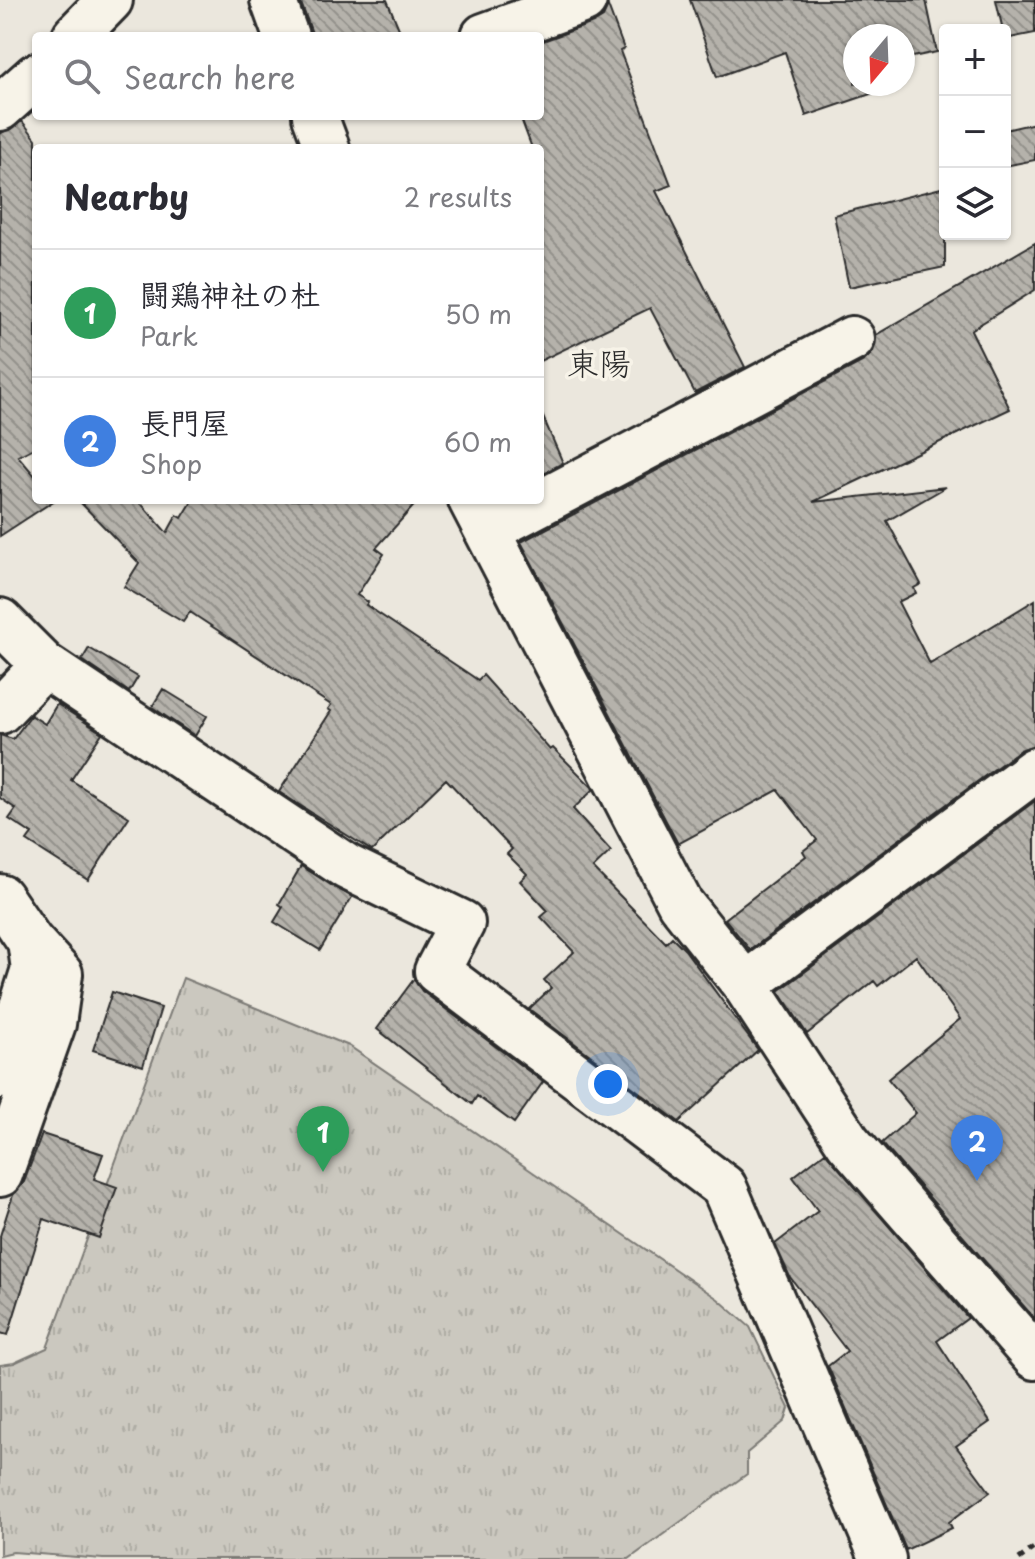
<!DOCTYPE html>
<html lang="en">
<head>
<meta charset="utf-8">
<style>
	body { margin:0; font-family:"Playpen Sans","Klee One",sans-serif; background:#f7f7f7; color:#2b2b33 }
	.controls { position:absolute; right:24px; top:24px; display:grid; overflow:hidden; border-radius:8px; box-shadow:0 2px 6px #0004 }
	.controls button { width:72px; height:72px; display:grid; place-items:center; padding:0; border:0; border-bottom:2px solid #e1e1e2; background:#fff; color:#2b2b33; font:40px sans-serif }
	.compass { position:absolute; left:843px; top:24px; width:72px; height:72px; border-radius:50%; background:#fff; box-shadow:0 2px 6px #0004; rotate:199deg }
	.you { position:absolute; left:608px; top:1084px; width:28px; height:28px; margin:-20px; border:6px solid #fff; border-radius:50%; background:#1a73e8; box-shadow:0 0 0 12px #1a73e833 }
	.badge { display:grid; place-items:center; width:52px; height:52px; border-radius:50%; background:#d1495b; color:#fff; font-size:26px; font-weight:700 }
	.pin { position:absolute; translate:-50% -66px; filter:drop-shadow(0 2px 4px #0008) }
	.pin::after { content:''; position:absolute; top:42px; width:28px; height:24px; background:inherit; clip-path:polygon(0 0,100% 0,50% 100%) }
	.list { margin:0; padding:0; list-style:none }
	h2 { display:flex; justify-content:space-between; align-items:center; height:104px; margin:0; padding:0 32px; font-size:34px }
	h2 small { font-size:26px; font-weight:400; color:#7c7c81 }
	.list li { display:grid; grid-template-columns:52px 1fr auto; gap:24px; align-items:center; box-sizing:border-box; height:128px; padding:0 32px; border-top:2px solid #e1e1e2 }
	.list b { display:block; font-size:30px; white-space:nowrap }
	.list p { margin:0; font-size:26px; white-space:nowrap; color:#7c7c81 }
	.list em { font-size:26px; font-style:normal; color:#7c7c81 }
	.icon { flex:none; width:44px; height:44px; fill:none; stroke:currentColor; stroke-width:2; stroke-linecap:round; stroke-linejoin:round }
	.map { position:relative; flex:none; width:1035px; height:1559px; overflow:hidden }
	.search { position:absolute; background:#fff; box-shadow:0 2px 6px #0004; left:32px; top:32px; width:512px; height:88px; display:flex; align-items:center; gap:20px; box-sizing:border-box; padding:0 28px; border-radius:8px; color:#7c7c81; font-size:30px }
	.panel { position:absolute; background:#fff; box-shadow:0 2px 6px #0004; left:32px; top:144px; width:512px; height:360px; border-radius:8px }
	.map>svg:first-child { display:block }
	.grass { fill:url(#grass-tufts); stroke:#7b7a75; stroke-width:2 }
	.building { fill:url(#building-back-hatch); stroke:#2b2b2b; stroke-width:2 }
	.lines { fill:none; stroke-linecap:round; stroke-linejoin:round }
	.minor-casing { stroke:#2b2b2b; stroke-width:50 }
	.path { stroke:#2b2b2b; stroke-width:5; stroke-dasharray:6 6; stroke-linecap:butt }
	.minor { stroke:#f7f3e8; stroke-width:44 }
	.labels { text-anchor:middle; dominant-baseline:central; stroke-width:7; stroke-linejoin:round; paint-order:stroke }
	.quarter-label { font-size:32px; fill:#2b2b2b; stroke:#f7f3e8 }
</style>
</head>
<body>
<div class="map">
<svg width="1035" height="1559" viewBox="0 0 1035 1559">
	<defs>
		<pattern id="grass-tufts" width="24" height="20" patternUnits="userSpaceOnUse" patternTransform="scale(2)"><rect width="24" height="20" fill="#cbc8bf"/><path d="M3 7l-1-3M5 7V3M7 7l1-3M15 17l-1-3M17 17v-4M19 17l1-3" fill="none" stroke="#aeaca4"/></pattern>
		<pattern id="building-back-hatch" width="6" height="6" patternUnits="userSpaceOnUse" patternTransform="scale(2)"><rect width="6" height="6" fill="#b5b2ab"/><path d="M-1 5l2 2M0 0l6 6M5-1l2 2" fill="none" stroke="#93918b"/></pattern>
	</defs>
	<rect width="100%" height="100%" fill="#ebe7dd"/>
	<filter id="ink" filterUnits="userSpaceOnUse"><feTurbulence type="fractalNoise" baseFrequency=".0125" numOctaves="2"/><feDisplacementMap in="SourceGraphic" scale="16" xChannelSelector="R" yChannelSelector="G"/><feConvolveMatrix kernelMatrix="1 2 1 2 8 2 1 2 1" color-interpolation-filters="sRGB"/></filter>
	<g filter="url(#ink)">
		<path class="grass" d="M 183,978 L 349,1046 L 718,1299 L 750,1327 L 789,1408 L 785,1421 L 747,1453 L 747,1474 L 629,1559 L 103,1559 L 13,1552 L 0,1555 L 0,1365 L 14,1363 L 47,1348 Z"/>
		<path class="building" d="M 300,0 L 387,0 L 402,36 L 313,36 Z
			M 690,0 L 926,0 L 937,52 L 903,59 L 903,36 L 855,36 L 855,84 L 900,84 L 806,116 L 785,52 L 717,77 Z
			M 996,0 L 1035,0 L 1035,33 L 1005,39 Z
			M 608,6 L 624,49 L 620,51 L 671,185 L 656,191 L 745,367 L 695,393 L 650,308 L 540,361 L 540,148 L 532,148 L 520,116 L 540,116 L 540,42 L 593,23 L 603,17 Z
			M 22,121 L 36,139 L 36,447 L 18,456 L 36,477 L 36,500 L 55,500 L 0,536 L 0,134 Z
			M 1035,123 L 1035,160 L 1005,166 L 1005,130 Z
			M 945,187 L 945,267 L 849,287 L 834,215 Z
			M 1035,243 L 1035,290 L 971,330 L 1010,409 L 813,502 L 946,487 L 887,521 L 921,584 L 914,588 L 916,593 L 898,602 L 930,664 L 1035,600 L 1035,745 L 1020,750 L 750,950 L 725,919 L 806,856 L 803,851 L 817,840 L 778,790 L 678,844 L 521,542 L 864,361 L 873,352 L 876,335 Z
			M 540,410 L 563,463 L 540,475 Z
			M 78,500 L 138,500 L 167,533 L 177,515 L 182,518 L 193,500 L 419,500 L 376,548 L 384,554 L 357,595 L 368,602 L 366,605 L 478,680 L 483,675 L 550,750 L 553,748 L 592,787 L 593,790 L 573,809 L 611,851 L 593,868 L 666,943 L 672,937 L 685,950 L 758,1050 L 679,1122 L 529,1009 L 551,988 L 544,980 L 574,952 L 541,917 L 548,911 L 520,881 L 527,874 L 507,854 L 512,849 L 446,779 L 372,851 L 279,792 L 331,711 L 328,709 L 331,705 L 190,612 L 183,622 L 124,587 L 139,563 Z
			M 89,648 L 138,677 L 129,692 L 82,660 Z
			M 163,689 L 207,716 L 195,736 L 152,707 Z
			M 57,704 L 102,733 L 71,780 L 129,817 L 88,880 L 27,841 L 32,834 L 9,819 L 16,809 L 0,798 L 0,735 L 13,739 L 31,715 L 45,724 Z
			M 1035,801 L 1035,1319 L 882,1143 L 916,1113 L 888,1079 L 960,1019 L 916,956 L 878,986 L 874,981 L 807,1034 L 779,991 Z
			M 301,866 L 352,897 L 320,950 L 274,922 L 283,907 L 279,904 Z
			M 414,979 L 422,991 L 543,1082 L 514,1123 L 477,1096 L 472,1104 L 377,1029 Z
			M 112,992 L 161,1008 L 143,1066 L 93,1050 Z
			M 42,1134 L 103,1154 L 94,1179 L 117,1187 L 99,1238 L 44,1219 L 8,1335 L 0,1333 L 0,1236 L 13,1195 L 24,1182 Z
			M 825,1152 L 968,1318 L 937,1341 L 990,1422 L 956,1446 L 990,1492 L 949,1522 L 952,1528 L 906,1550 L 828,1366 L 847,1351 L 790,1277 L 775,1244 L 818,1211 L 793,1177 Z"/>
		<g class="lines">
			<g class="minor-casing">
				<path id="minor" d="M 273,0 L 286,36
					M 75,36 L 110,0
					M 484,36 L 584,0
					M 0,108 L 36,76
					M 315,116 L 327,148
					M 471,500 L 680,903 L 745,985 L 848,1142 L 1035,1357
					M 487,531 L 852,339
					M 0,621 L 44,665 L 347,867 L 462,923 L 437,971 L 724,1187 L 883,1559
					M 0,711 L 44,665
					M 0,897 L 30,941 L 34,969 L 0,1076
					M 745,985 L 1035,770
					M 0,1174 L 53,1024 L 60,974 L 30,941"/>
			</g>
			<path class="path" d="M 1019,1559 L 1035,1547"/>
			<use href="#minor" class="minor"/>
		</g>
	</g>
	<g class="labels">
		<g class="quarter-label">
			<text x="599" y="362">東陽</text>
		</g>
	</g>
</svg>
<div class="controls">
<button>+</button>
<button>−</button>
<button><svg class="icon" aria-label="layers" viewBox="0 0 24 24"><path d="M12 4l9 5-9 5-9-5zM3 14l9 5 9-5"/></svg></button>
</div>
<svg class="compass" viewBox="-18 -18 36 36"><path d="M0-13l5 13h-10z" fill="#e53935"/><path d="M0 13l5-13h-10z" fill="#7c7c81"/></svg>
<div class="you"></div>
<div class="pin badge" style="left:323px;top:1172px;background:#2e9e5b">1</div>
<div class="pin badge" style="left:977px;top:1181px;background:#3f7fe0">2</div>
<div class="search"><svg class="icon" aria-label="search" viewBox="0 0 24 24"><circle cx="10" cy="10" r="6"/><path d="M15 15l6 6"/></svg>Search here</div>
<section class="panel">
<h2>Nearby<small>2 results</small></h2>
<ul class="list">
<li><span class="badge" style="background:#2e9e5b">1</span><div><b>闘鶏神社の杜</b><p>Park</p></div><em>50 m</em></li>
<li><span class="badge" style="background:#3f7fe0">2</span><div><b>長門屋</b><p>Shop</p></div><em>60 m</em></li>
</ul>
</section>
</div>
</body>
</html>
